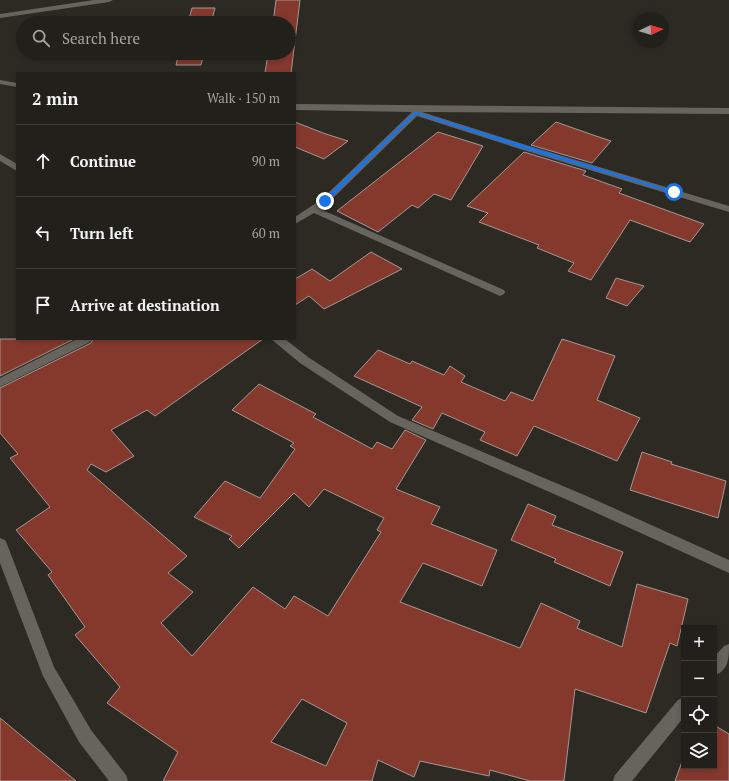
<!DOCTYPE html>
<html lang="en">
<head>
<meta charset="utf-8">
<style>
	body { margin:0; font-family:"PT Serif",serif; background:#292823; color:#f1f3f6 }
	.controls { position:absolute; right:12px; bottom:12px; display:grid; overflow:hidden; border-radius:0px; box-shadow:0 2px 6px #0003 }
	.controls button { width:36px; height:36px; display:grid; place-items:center; padding:0; border:0; border-bottom:1px solid #3e3e39; background:#21201a; color:#f1f3f6; font:20px sans-serif }
	.compass { position:absolute; left:633px; top:12px; width:36px; height:36px; border-radius:50%; background:#21201a; box-shadow:0 2px 6px #0003; rotate:86deg }
	.stop { position:absolute; width:12px; height:12px; margin:-9px; border:3px solid #1a73e8; border-radius:50%; background:#fff }
	.stop.end { background:#1a73e8; border-color:#fff; box-shadow:0 1px 4px #0008 }
	.list { margin:0; padding:0; list-style:none }
	h2 { display:flex; justify-content:space-between; align-items:center; height:52px; margin:0; padding:0 16px; font-size:17px }
	h2 small { font-size:13px; font-weight:400; color:#a2a3a2 }
	.list li { display:grid; grid-template-columns:26px 1fr auto; gap:12px; align-items:center; box-sizing:border-box; height:72px; padding:0 16px; border-top:1px solid #3e3e39 }
	.list b { display:block; font-size:15px; white-space:nowrap }
	.list em { font-size:13px; font-style:normal; color:#a2a3a2 }
	.icon { flex:none; width:22px; height:22px; fill:none; stroke:currentColor; stroke-width:2; stroke-linecap:round; stroke-linejoin:round }
	.map { position:relative; flex:none; width:729px; height:781px; overflow:hidden }
	.search { position:absolute; background:#21201a; box-shadow:0 2px 6px #0003; left:16px; top:16px; width:280px; height:44px; display:flex; align-items:center; gap:10px; box-sizing:border-box; padding:0 14px; border-radius:22px; color:#a2a3a2; font-size:15px }
	.panel { position:absolute; background:#21201a; box-shadow:0 2px 6px #0003; left:16px; top:72px; width:280px; height:268px; border-radius:0px }
	.map>svg:first-child { display:block }
	.building { fill:#85392d; stroke:#a39896; fill-rule:evenodd }
	.lines { fill:none; stroke-linecap:round; stroke-linejoin:round }
	.minor { fill:#66645c; fill-rule:evenodd }
	.route { fill:#1a73e8 }
</style>
</head>
<body>
<div class="map">
<svg width="729" height="781" viewBox="0 0 729 781">
	<rect width="100%" height="100%" fill="#2c2a23"/>
	<path class="building" d="M 276,0 L 300,0 L 291,73 L 265,73 L 268,53 L 289,53 L 289,23 L 273,23 Z
		M 192,8 L 215,8 L 211,23 L 188,23 Z
		M 179,53 L 204,53 L 201,65 L 176,65 Z
		M 295,122 L 323,133 L 348,141 L 324,159 L 295,147 Z
		M 556,122 L 596,136 L 611,141 L 592,163 L 531,145 Z
		M 438,132 L 483,146 L 451,200 L 434,194 L 418,208 L 412,205 L 378,232 L 337,211 Z
		M 524,152 L 586,171 L 583,175 L 622,189 L 619,193 L 704,224 L 690,242 L 630,220 L 591,280 L 568,271 L 574,263 L 537,248 L 539,245 L 479,222 L 488,213 L 467,206 Z
		M 371,252 L 402,269 L 324,309 L 309,296 L 295,305 L 295,279 L 312,269 L 330,281 Z
		M 616,278 L 644,286 L 627,306 L 606,298 Z
		M 0,339 L 74,339 L 0,376 Z
		M 93,339 L 263,339 L 155,416 L 147,410 L 111,430 L 134,456 L 106,472 L 91,464 L 87,470 L 187,556 L 168,573 L 193,592 L 161,623 L 192,656 L 253,587 L 285,609 L 294,596 L 328,616 L 381,532 L 377,530 L 384,518 L 324,489 L 309,507 L 294,493 L 239,548 L 229,539 L 232,536 L 194,517 L 225,481 L 260,498 L 295,449 L 290,446 L 294,443 L 232,410 L 259,384 L 316,414 L 313,417 L 372,449 L 377,442 L 392,449 L 405,430 L 426,440 L 396,489 L 440,507 L 431,524 L 497,550 L 482,586 L 423,563 L 400,602 L 520,648 L 541,603 L 580,621 L 577,628 L 622,647 L 637,584 L 688,599 L 677,646 L 670,643 L 646,713 L 575,689 L 564,781 L 530,781 L 490,770 L 489,776 L 420,761 L 414,777 L 378,760 L 372,781 L 163,781 L 178,752 L 107,703 L 120,687 L 75,635 L 85,627 L 48,575 L 52,572 L 16,530 L 50,507 L 10,458 L 18,454 L 0,433 L 0,388 L 91,343 ZM 302,699 L 347,723 L 326,766 L 271,742 Z
		M 562,339 L 615,356 L 597,400 L 640,418 L 617,461 L 534,426 L 517,456 L 480,440 L 485,432 L 442,413 L 433,429 L 412,420 L 422,407 L 354,376 L 378,350 L 410,364 L 412,361 L 444,375 L 450,366 L 465,376 L 461,382 L 505,401 L 511,392 L 533,401 Z
		M 642,452 L 672,462 L 671,464 L 726,481 L 718,518 L 630,490 Z
		M 528,504 L 556,516 L 552,525 L 623,552 L 610,586 L 554,562 L 556,559 L 511,540 Z
		M 0,718 L 76,781 L 0,781 Z
		M 714,725 L 729,734 L 729,781 L 675,781 L 684,756 L 684,766 L 714,766 Z"/>
	<g class="lines">
		<path class="minor" d="M 94,0 L 113,0 L 109,2 L 0,18 L 0,14 Z
			M 0,80 L 17,83 L 17,87 L 0,84 Z
			M 295,104 L 729,108 L 729,114 L 422,112 L 526,145 L 729,206 L 729,212 L 520,149 L 417,116 L 328,203 L 320,209 L 504,290 L 505,292 L 504,294 L 500,296 L 314,213 L 295,224 L 295,217 L 322,199 L 412,112 L 295,110 Z
			M 0,154 L 17,164 L 17,171 L 0,161 Z
			M 77,339 L 92,339 L 90,342 L 0,387 L 0,378 Z
			M 271,339 L 285,339 L 308,357 L 398,416 L 589,497 L 729,560 L 729,573 L 579,505 L 390,422 L 300,363 Z
			M 0,538 L 5,540 L 7,544 L 54,667 L 91,730 L 126,775 L 128,781 L 109,781 L 79,742 L 43,676 L 0,563 Z
			M 729,644 C 729,658 729,670 714,676 L 714,657 L 724,646 Z
			M 684,697 L 684,717 L 632,781 L 613,781 L 615,775 L 678,700 Z"/>
	</g>
	<path class="route" d="M 414,112 L 417,112 L 677,192 L 672,193 L 521,148 L 416,114 L 327,202 L 323,202 L 323,200 Z"/>
</svg>
<div class="controls">
<button>+</button>
<button>−</button>
<button><svg class="icon" aria-label="locate" viewBox="0 0 24 24"><circle cx="12" cy="12" r="6"/><path d="M12 2v4M12 18v4M2 12h4M18 12h4"/></svg></button>
<button><svg class="icon" aria-label="layers" viewBox="0 0 24 24"><path d="M12 4l9 5-9 5-9-5zM3 14l9 5 9-5"/></svg></button>
</div>
<svg class="compass" viewBox="-18 -18 36 36"><path d="M0-13l5 13h-10z" fill="#e53935"/><path d="M0 13l5-13h-10z" fill="#a2a3a2"/></svg>
<div class="stop" style="left:674px;top:192px"></div>
<div class="stop end" style="left:325px;top:201px"></div>
<div class="search"><svg class="icon" aria-label="search" viewBox="0 0 24 24"><circle cx="10" cy="10" r="6"/><path d="M15 15l6 6"/></svg>Search here</div>
<section class="panel">
<h2>2 min<small>Walk · 150 m</small></h2>
<ul class="list">
<li><svg class="icon" aria-label="ahead" viewBox="0 0 24 24"><path d="M12 20V5M6 11l6-6 6 6"/></svg><div><b>Continue</b></div><em>90 m</em></li>
<li><svg class="icon" aria-label="left" viewBox="0 0 24 24"><path d="M17 20v-9H6M10 6l-5 5 5 5"/></svg><div><b>Turn left</b></div><em>60 m</em></li>
<li><svg class="icon" aria-label="arrive" viewBox="0 0 24 24"><path d="M6 21V4h12l-3 4 3 4H6"/></svg><div><b>Arrive at destination</b></div></li>
</ul>
</section>
</div>
</body>
</html>
